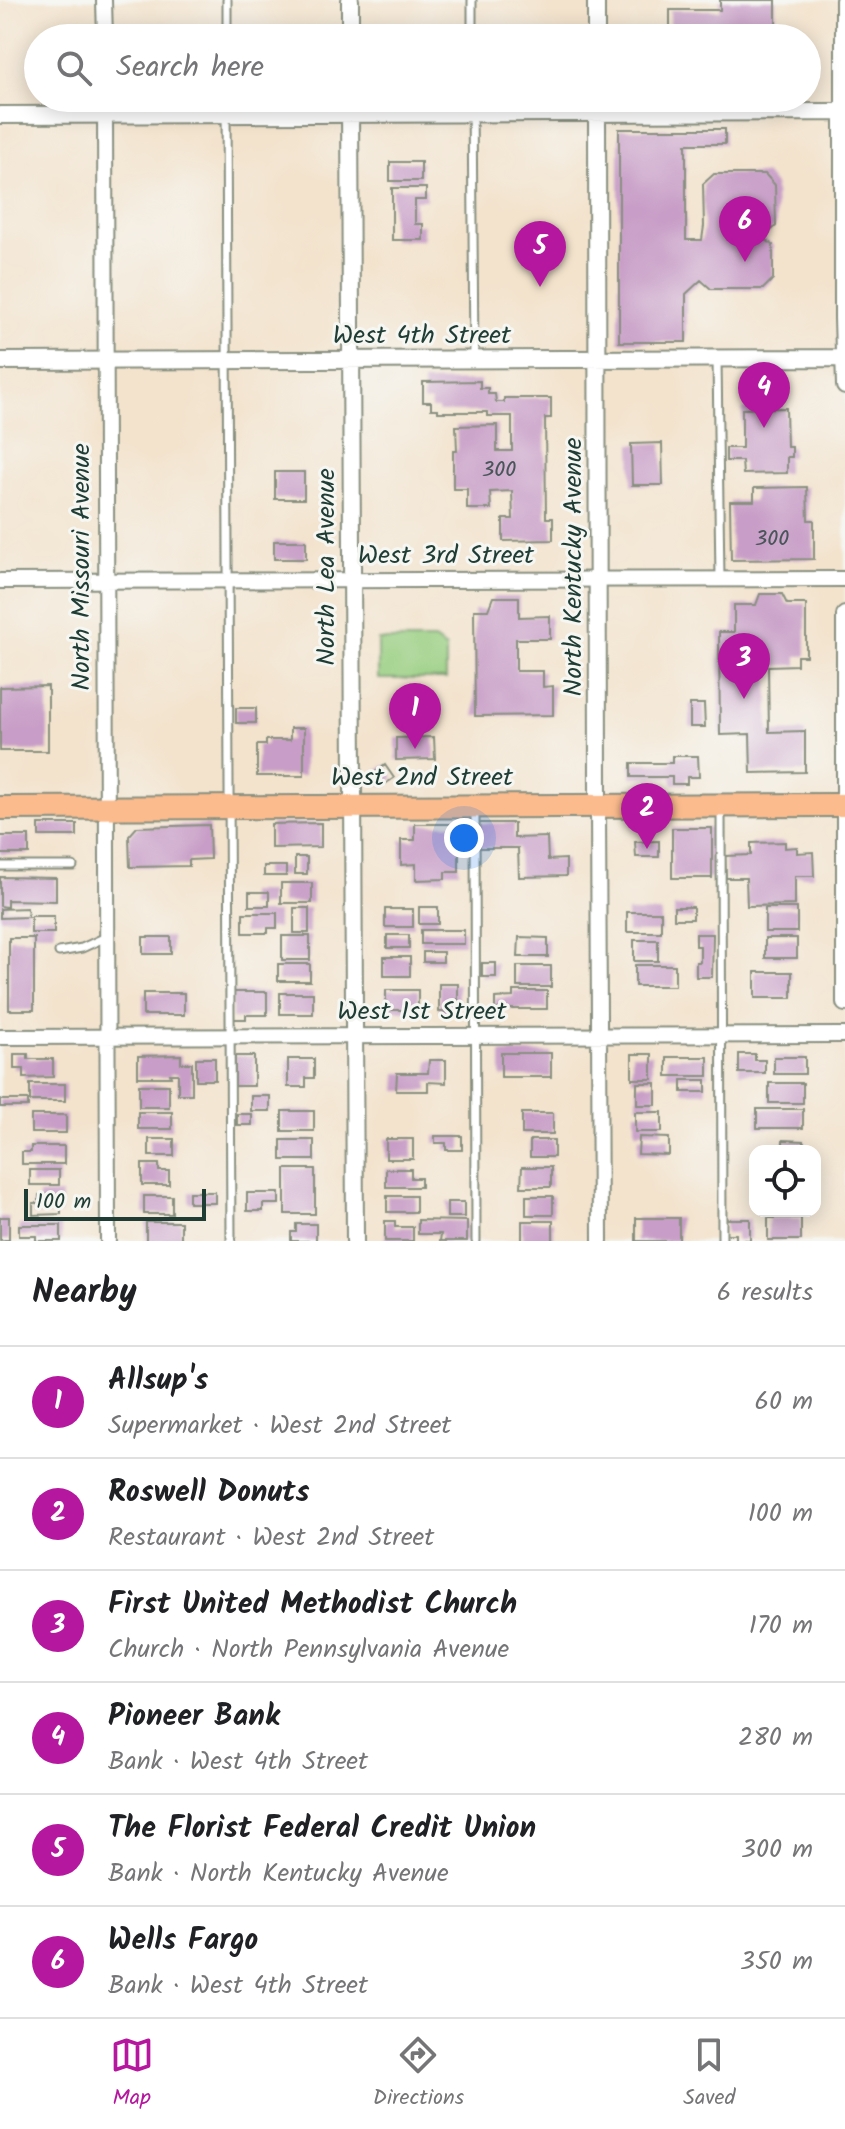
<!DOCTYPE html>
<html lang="en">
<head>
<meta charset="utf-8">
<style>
	body { margin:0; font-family:Kalam,sans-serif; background:#f6f6f6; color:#202124 }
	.controls { position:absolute; right:24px; bottom:24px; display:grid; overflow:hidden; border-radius:16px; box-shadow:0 4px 20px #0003 }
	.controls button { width:72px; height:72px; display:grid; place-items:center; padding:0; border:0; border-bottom:2px solid #e0e0e0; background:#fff; color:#202124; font:40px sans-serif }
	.scale { position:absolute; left:24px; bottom:20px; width:182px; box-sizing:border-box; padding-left:8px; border:4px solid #1f3d34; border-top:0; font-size:22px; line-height:28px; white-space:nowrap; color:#1f3d34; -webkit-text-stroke:6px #f6f6f2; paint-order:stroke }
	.you { position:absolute; left:464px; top:838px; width:28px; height:28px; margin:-20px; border:6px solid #fff; border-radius:50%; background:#1a73e8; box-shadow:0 0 0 12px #1a73e833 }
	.badge { display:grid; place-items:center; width:52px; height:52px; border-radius:50%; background:#b5179e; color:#fff; font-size:26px; font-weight:700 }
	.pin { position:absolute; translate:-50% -66px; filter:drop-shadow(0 2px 4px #0008) }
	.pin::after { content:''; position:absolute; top:42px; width:28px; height:24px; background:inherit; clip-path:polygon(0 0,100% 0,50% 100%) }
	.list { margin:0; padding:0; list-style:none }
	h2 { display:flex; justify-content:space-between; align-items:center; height:104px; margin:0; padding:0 32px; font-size:34px }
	h2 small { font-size:26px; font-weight:400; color:#757577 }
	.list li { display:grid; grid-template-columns:52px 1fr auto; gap:24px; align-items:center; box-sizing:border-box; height:112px; padding:0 32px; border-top:2px solid #e0e0e0 }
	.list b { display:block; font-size:30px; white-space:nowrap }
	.list p { margin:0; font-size:26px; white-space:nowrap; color:#757577 }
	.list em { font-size:26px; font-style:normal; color:#757577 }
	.icon { flex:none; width:44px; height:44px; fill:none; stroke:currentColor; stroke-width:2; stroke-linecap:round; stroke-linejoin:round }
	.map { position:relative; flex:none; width:845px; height:1241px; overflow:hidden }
	.search { position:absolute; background:#fff; box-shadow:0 4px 20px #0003; left:24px; right:24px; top:24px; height:88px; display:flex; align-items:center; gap:20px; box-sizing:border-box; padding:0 28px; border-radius:44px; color:#757577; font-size:30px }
	.sheet { height:776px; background:#fff }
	nav { display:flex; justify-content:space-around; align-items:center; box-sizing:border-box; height:112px; border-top:2px solid #e0e0e0; background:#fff; font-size:22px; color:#757577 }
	nav a { display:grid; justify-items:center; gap:4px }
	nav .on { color:#b5179e }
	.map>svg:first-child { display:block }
	.green { fill:#98ce80; stroke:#5c865a; stroke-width:2 }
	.building { fill:#c89dc7 }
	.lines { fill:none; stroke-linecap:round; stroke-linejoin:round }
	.service-casing { stroke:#899080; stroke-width:11 }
	.minor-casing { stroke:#899080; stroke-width:18 }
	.tertiary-casing { stroke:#899080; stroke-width:20 }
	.primary-casing { stroke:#899080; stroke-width:26 }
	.service { stroke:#fff; stroke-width:7 }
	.minor { stroke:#fff; stroke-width:14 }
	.tertiary { stroke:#fff; stroke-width:16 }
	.primary { stroke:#fbbb8d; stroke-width:22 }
	.labels { text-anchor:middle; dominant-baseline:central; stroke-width:6; stroke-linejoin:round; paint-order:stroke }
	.number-label { font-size:22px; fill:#495559 }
	.street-label { font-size:26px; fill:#1f3d34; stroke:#f6f6f2 }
</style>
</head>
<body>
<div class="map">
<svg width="845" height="1241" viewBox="0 0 845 1241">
	<rect width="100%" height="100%" fill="#f6f6f2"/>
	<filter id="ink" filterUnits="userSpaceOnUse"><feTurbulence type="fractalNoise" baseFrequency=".0125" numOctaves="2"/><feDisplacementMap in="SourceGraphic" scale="16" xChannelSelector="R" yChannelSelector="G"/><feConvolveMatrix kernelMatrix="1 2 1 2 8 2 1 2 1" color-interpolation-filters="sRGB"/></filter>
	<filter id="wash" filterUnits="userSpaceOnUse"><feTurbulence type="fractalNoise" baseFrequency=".006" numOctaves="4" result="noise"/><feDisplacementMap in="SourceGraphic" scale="32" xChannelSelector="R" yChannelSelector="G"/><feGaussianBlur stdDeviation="1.8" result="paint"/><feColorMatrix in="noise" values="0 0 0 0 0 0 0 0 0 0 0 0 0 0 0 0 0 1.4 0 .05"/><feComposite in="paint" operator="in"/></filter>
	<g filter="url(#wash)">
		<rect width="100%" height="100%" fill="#f3e3cd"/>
		<path class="green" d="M 378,640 L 434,640 L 446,648 L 446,679 L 378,679 Z"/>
		<g id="blocks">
			<path class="building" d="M 720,0 L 776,0 L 776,38 L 670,38 L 670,10 L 720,10 Z
				M 619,129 L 725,129 L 725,144 L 686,144 L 686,240 L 702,240 L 704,226 L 703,184 L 714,174 L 765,174 L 775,185 L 776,226 L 763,238 L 773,245 L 773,279 L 763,289 L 711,289 L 701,280 L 686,294 L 686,342 L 619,342 Z
				M 390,162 L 421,162 L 421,181 L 390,181 Z
				M 392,188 L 426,188 L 426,200 L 415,200 L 415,224 L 423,224 L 423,240 L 392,240 Z
				M 480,381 L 480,388 L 488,388 L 488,394 L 495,394 L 496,402 L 504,402 L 504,398 L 551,398 L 551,418 L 545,418 L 546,518 L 553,518 L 553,540 L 503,541 L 503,519 L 513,519 L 512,491 L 490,492 L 491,509 L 467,509 L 467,489 L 453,489 L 453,451 L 457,451 L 456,426 L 497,425 L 497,451 L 512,451 L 512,416 L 487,416 L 487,412 L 438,412 L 438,409 L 431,409 L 431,402 L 423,402 L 423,382 Z
				M 786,408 L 787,447 L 792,447 L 792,457 L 787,457 L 787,473 L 743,474 L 742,461 L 726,461 L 726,448 L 742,448 L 742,409 Z
				M 662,443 L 663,485 L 632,485 L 631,444 Z
				M 275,472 L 304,472 L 304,499 L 275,499 Z
				M 807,487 L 808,520 L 814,520 L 814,559 L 731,560 L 730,501 L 754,501 L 754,488 Z
				M 274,541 L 306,541 L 306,559 L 274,559 Z
				M 760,594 L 782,594 L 787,604 L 806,604 L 806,656 L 797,656 L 797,665 L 768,666 L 769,732 L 805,731 L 805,772 L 751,773 L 750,734 L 720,735 L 719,632 L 734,632 L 734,605 L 756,605 Z
				M 493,597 L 519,597 L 519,617 L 550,616 L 550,639 L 516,639 L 516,671 L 543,671 L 543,687 L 553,686 L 553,715 L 475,716 L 474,610 L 488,610 Z
				M 48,686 L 48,751 L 0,751 L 0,687 Z
				M 690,704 L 704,704 L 705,727 L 690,727 Z
				M 236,708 L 256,708 L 256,723 L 236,723 Z
				M 290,728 L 304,728 L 304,776 L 257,776 L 257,745 L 266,745 L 266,740 L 290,740 Z
				M 434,737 L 435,759 L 396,760 L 396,738 Z
				M 672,756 L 698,756 L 699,777 L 687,777 L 687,784 L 672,784 L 672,777 L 631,777 L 631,763 L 672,763 Z
				M 385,765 L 394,778 L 382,786 L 373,774 Z
				M 321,823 L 321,847 L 271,848 L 271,824 Z
				M 477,823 L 514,823 L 514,838 L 547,837 L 548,860 L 566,859 L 566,876 L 519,877 L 518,848 L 478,848 Z
				M 39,824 L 77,824 L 77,836 L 39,836 Z
				M 415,824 L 459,824 L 459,872 L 445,872 L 445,879 L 416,880 L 416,864 L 401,865 L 401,840 L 415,840 Z
				M 209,825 L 210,859 L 189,860 L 189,866 L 130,867 L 129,836 L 137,827 Z
				M 672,828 L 712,828 L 712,878 L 672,878 Z
				M 0,836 L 29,836 L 29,854 L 0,854 Z
				M 659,841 L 659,857 L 636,857 L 635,842 Z
				M 785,842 L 785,848 L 797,847 L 797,853 L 813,852 L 814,876 L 795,876 L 795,905 L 747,906 L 746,878 L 726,878 L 725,856 L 751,855 L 751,843 Z
				M 295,857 L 307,857 L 307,874 L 295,874 Z
				M 264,866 L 286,866 L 286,876 L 264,876 Z
				M 0,877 L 56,878 L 56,901 L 7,900 L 7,907 L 0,906 Z
				M 281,883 L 312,883 L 312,903 L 281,903 Z
				M 249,892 L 269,892 L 269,906 L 249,906 Z
				M 419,907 L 438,907 L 438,924 L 419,924 Z
				M 674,907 L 693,907 L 693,919 L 674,919 Z
				M 27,908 L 28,917 L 0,918 L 0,909 Z
				M 294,908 L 309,908 L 309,933 L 294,933 Z
				M 765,908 L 797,908 L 797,932 L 765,932 Z
				M 385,909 L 413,909 L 413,927 L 385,927 Z
				M 627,912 L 661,912 L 661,932 L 627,932 Z
				M 243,913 L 277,913 L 277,928 L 268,928 L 268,933 L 243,933 Z
				M 31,916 L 54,916 L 54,933 L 31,933 Z
				M 421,930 L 464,930 L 464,944 L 421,944 Z
				M 696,934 L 713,934 L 712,977 L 696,977 L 696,962 L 700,962 L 700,946 L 696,946 Z
				M 387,935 L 409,935 L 409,948 L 387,948 Z
				M 282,936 L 310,936 L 310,960 L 282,960 Z
				M 143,937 L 171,937 L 171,954 L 143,954 Z
				M 519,937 L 548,938 L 548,957 L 518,957 Z
				M 9,938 L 34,938 L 34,1010 L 9,1010 Z
				M 765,938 L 797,938 L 797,958 L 765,958 Z
				M 634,940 L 658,940 L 658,961 L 634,961 Z
				M 423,952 L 443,952 L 443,962 L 423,962 Z
				M 384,957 L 410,957 L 410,976 L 384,976 Z
				M 482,963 L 496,963 L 496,977 L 482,977 Z
				M 278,964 L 310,964 L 310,981 L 278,981 Z
				M 635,965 L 675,965 L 675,986 L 635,986 Z
				M 517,966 L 551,966 L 551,987 L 517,987 Z
				M 755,972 L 792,972 L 792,998 L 755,998 Z
				M 439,984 L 458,984 L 458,1012 L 439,1012 Z
				M 386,990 L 418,990 L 418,1010 L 386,1010 Z
				M 513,991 L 547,991 L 547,1009 L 495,1009 L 495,998 L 513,997 Z
				M 232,992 L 267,992 L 267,1015 L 246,1015 L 246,1019 L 232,1019 Z
				M 143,993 L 184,993 L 184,1015 L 143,1015 Z
				M 280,993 L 313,993 L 313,1014 L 280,1014 Z
				M 501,1053 L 551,1053 L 551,1077 L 501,1077 Z
				M 14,1054 L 28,1054 L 28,1059 L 53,1059 L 53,1077 L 24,1078 L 24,1069 L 14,1069 Z
				M 632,1054 L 652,1054 L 652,1079 L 632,1079 Z
				M 739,1054 L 755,1054 L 755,1060 L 765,1060 L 765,1073 L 739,1073 Z
				M 181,1055 L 181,1063 L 192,1063 L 192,1094 L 178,1094 L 178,1074 L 170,1074 L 171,1077 L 138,1077 L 138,1056 Z
				M 235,1056 L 254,1056 L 254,1086 L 235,1086 Z
				M 667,1057 L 708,1057 L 708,1076 L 667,1076 Z
				M 774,1057 L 805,1057 L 805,1074 L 774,1074 Z
				M 196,1058 L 215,1058 L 215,1080 L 196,1080 Z
				M 288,1059 L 314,1059 L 314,1078 L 306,1078 L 306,1087 L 288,1087 Z
				M 429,1060 L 446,1060 L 446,1083 L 428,1082 L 428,1091 L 396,1091 L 397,1073 L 428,1073 Z
				M 682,1080 L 706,1080 L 706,1092 L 682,1092 Z
				M 637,1083 L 656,1083 L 656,1105 L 637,1105 Z
				M 769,1083 L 803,1083 L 803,1103 L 769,1103 Z
				M 30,1084 L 65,1084 L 65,1101 L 30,1101 Z
				M 139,1085 L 169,1085 L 169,1107 L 139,1107 Z
				M 251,1096 L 270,1096 L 270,1111 L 251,1111 Z
				M 0,1100 L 28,1100 L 28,1107 L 0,1107 Z
				M 757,1109 L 803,1109 L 803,1128 L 757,1128 Z
				M 282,1111 L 314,1111 L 314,1131 L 282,1131 Z
				M 138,1112 L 172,1112 L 172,1129 L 138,1129 Z
				M 635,1112 L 662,1112 L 662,1132 L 635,1132 Z
				M 522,1113 L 553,1113 L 553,1134 L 522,1134 Z
				M 237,1114 L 252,1114 L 252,1125 L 237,1125 Z
				M 31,1115 L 66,1115 L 66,1133 L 31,1133 Z
				M 435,1136 L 462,1136 L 462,1150 L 446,1150 L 446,1143 L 435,1143 Z
				M 639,1137 L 669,1138 L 669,1155 L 638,1154 Z
				M 149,1139 L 174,1139 L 174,1156 L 149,1156 Z
				M 386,1139 L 413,1139 L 413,1159 L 386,1159 Z
				M 281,1140 L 314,1140 L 314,1160 L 281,1160 Z
				M 530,1140 L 554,1140 L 554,1157 L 530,1157 Z
				M 783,1140 L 804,1141 L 804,1151 L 783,1151 Z
				M 31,1146 L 64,1146 L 64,1164 L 22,1164 L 22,1152 L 31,1152 Z
				M 142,1164 L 159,1164 L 159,1171 L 169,1171 L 169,1185 L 142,1185 Z
				M 522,1167 L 551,1167 L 551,1187 L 521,1187 Z
				M 285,1169 L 315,1169 L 315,1214 L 285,1214 Z
				M 386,1169 L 411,1169 L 411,1178 L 421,1178 L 421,1187 L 386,1187 Z
				M 30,1170 L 59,1170 L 59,1185 L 30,1185 Z
				M 189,1192 L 215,1192 L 215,1203 L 189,1203 Z
				M 247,1193 L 279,1193 L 279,1204 L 263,1204 L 263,1211 L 247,1211 Z
				M 61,1194 L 61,1214 L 33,1215 L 33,1203 L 39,1203 L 39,1195 Z
				M 144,1196 L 172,1196 L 172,1214 L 144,1214 Z
				M 387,1196 L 416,1196 L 416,1212 L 387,1212 Z
				M 526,1196 L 553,1196 L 553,1215 L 526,1215 Z
				M 447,1202 L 464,1202 L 464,1217 L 447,1217 Z
				M 0,1217 L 9,1217 L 9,1240 L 0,1240 Z
				M 636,1218 L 679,1218 L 679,1241 L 636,1241 Z
				M 768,1218 L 801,1218 L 801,1240 L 768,1240 Z
				M 725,1219 L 750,1219 L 750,1240 L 736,1240 L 736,1234 L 725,1234 Z
				M 418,1220 L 467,1221 L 467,1241 L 440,1241 L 441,1234 L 418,1234 Z
				M 385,1221 L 395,1221 L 395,1227 L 413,1227 L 413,1241 L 385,1241 Z
				M 522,1221 L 553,1221 L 553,1241 L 522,1241 Z
				M 146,1222 L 181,1222 L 181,1241 L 146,1241 Z
				M 296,1224 L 316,1224 L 316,1241 L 291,1241 L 291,1232 L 296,1232 Z
				M 19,1225 L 61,1225 L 61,1241 L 36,1241 L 36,1236 L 19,1236 Z"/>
		</g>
	</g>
	<g filter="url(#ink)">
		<use href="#blocks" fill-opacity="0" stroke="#899080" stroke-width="2"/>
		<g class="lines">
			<g class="service-casing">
				<path id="service" d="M 472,0 L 472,38
					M 227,38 L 227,0
					M 226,98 L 231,1241
					M 472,98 L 474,360
					M 717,359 L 720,579
					M 721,807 L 722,1241
					M 475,811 L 476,1241
					M 0,866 L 73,866
					M 59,952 L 82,948 L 106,937"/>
			</g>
			<g class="minor-casing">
				<path id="minor" d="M 104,0 L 105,38
					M 843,0 L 843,112
					M 105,98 L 108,1241
					M 0,581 L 845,579
					M 598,805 L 600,1241
					M 0,1037 L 845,1035"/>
			</g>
			<g class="tertiary-casing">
				<path id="tertiary" d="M 350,0 L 350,38
					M 596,0 L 596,38
					M 350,98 L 355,1241
					M 597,98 L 598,805
					M 843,112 L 843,318 L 845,386
					M 0,115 L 845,112
					M 0,361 L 845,358
					M 845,615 L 845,1003"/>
			</g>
			<g class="primary-casing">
				<path id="primary" d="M 0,808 L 845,805"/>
			</g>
			<use href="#service" class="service"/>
			<use href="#minor" class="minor"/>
			<use href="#tertiary" class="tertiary"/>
			<use href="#primary" class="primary"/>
		</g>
	</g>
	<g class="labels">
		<g class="number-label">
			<text x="499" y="470">300</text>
			<text x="772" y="539">300</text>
		</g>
		<g class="street-label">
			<text x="422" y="336">West 4th Street</text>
			<text x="446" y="556">West 3rd Street</text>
			<text transform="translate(82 567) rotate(-90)">North Missouri Avenue</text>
			<text transform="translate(327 567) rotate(-90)">North Lea Avenue</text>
			<text transform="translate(574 567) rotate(-90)">North Kentucky Avenue</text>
			<text x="422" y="778">West 2nd Street</text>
			<text x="422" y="1012">West 1st Street</text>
		</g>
	</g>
</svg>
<div class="controls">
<button><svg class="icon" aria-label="locate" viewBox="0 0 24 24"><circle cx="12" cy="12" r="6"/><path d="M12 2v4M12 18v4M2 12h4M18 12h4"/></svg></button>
</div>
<div class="scale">100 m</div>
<div class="you"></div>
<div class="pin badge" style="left:415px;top:749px">1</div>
<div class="pin badge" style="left:647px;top:849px">2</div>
<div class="pin badge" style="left:744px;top:699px">3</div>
<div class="pin badge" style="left:764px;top:428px">4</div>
<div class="pin badge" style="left:540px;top:287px">5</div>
<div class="pin badge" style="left:745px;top:262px">6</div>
<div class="search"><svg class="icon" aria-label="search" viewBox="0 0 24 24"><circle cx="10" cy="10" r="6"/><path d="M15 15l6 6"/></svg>Search here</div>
</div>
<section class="sheet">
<h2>Nearby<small>6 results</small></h2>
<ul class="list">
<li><span class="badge">1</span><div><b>Allsup's</b><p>Supermarket · West 2nd Street</p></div><em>60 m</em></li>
<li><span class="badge">2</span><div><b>Roswell Donuts</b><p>Restaurant · West 2nd Street</p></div><em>100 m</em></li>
<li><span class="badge">3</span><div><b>First United Methodist Church</b><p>Church · North Pennsylvania Avenue</p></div><em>170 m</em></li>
<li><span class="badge">4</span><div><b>Pioneer Bank</b><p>Bank · West 4th Street</p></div><em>280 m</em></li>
<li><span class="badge">5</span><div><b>The Florist Federal Credit Union</b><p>Bank · North Kentucky Avenue</p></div><em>300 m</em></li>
<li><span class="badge">6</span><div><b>Wells Fargo</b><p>Bank · West 4th Street</p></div><em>350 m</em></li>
</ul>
</section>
<nav>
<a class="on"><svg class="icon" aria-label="map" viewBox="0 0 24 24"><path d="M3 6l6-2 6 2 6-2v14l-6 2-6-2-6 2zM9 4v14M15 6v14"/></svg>Map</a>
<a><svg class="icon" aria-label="directions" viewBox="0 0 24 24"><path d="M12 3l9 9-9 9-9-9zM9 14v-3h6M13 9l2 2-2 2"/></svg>Directions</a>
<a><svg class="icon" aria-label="saved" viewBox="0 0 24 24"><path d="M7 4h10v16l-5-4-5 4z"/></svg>Saved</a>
</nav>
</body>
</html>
